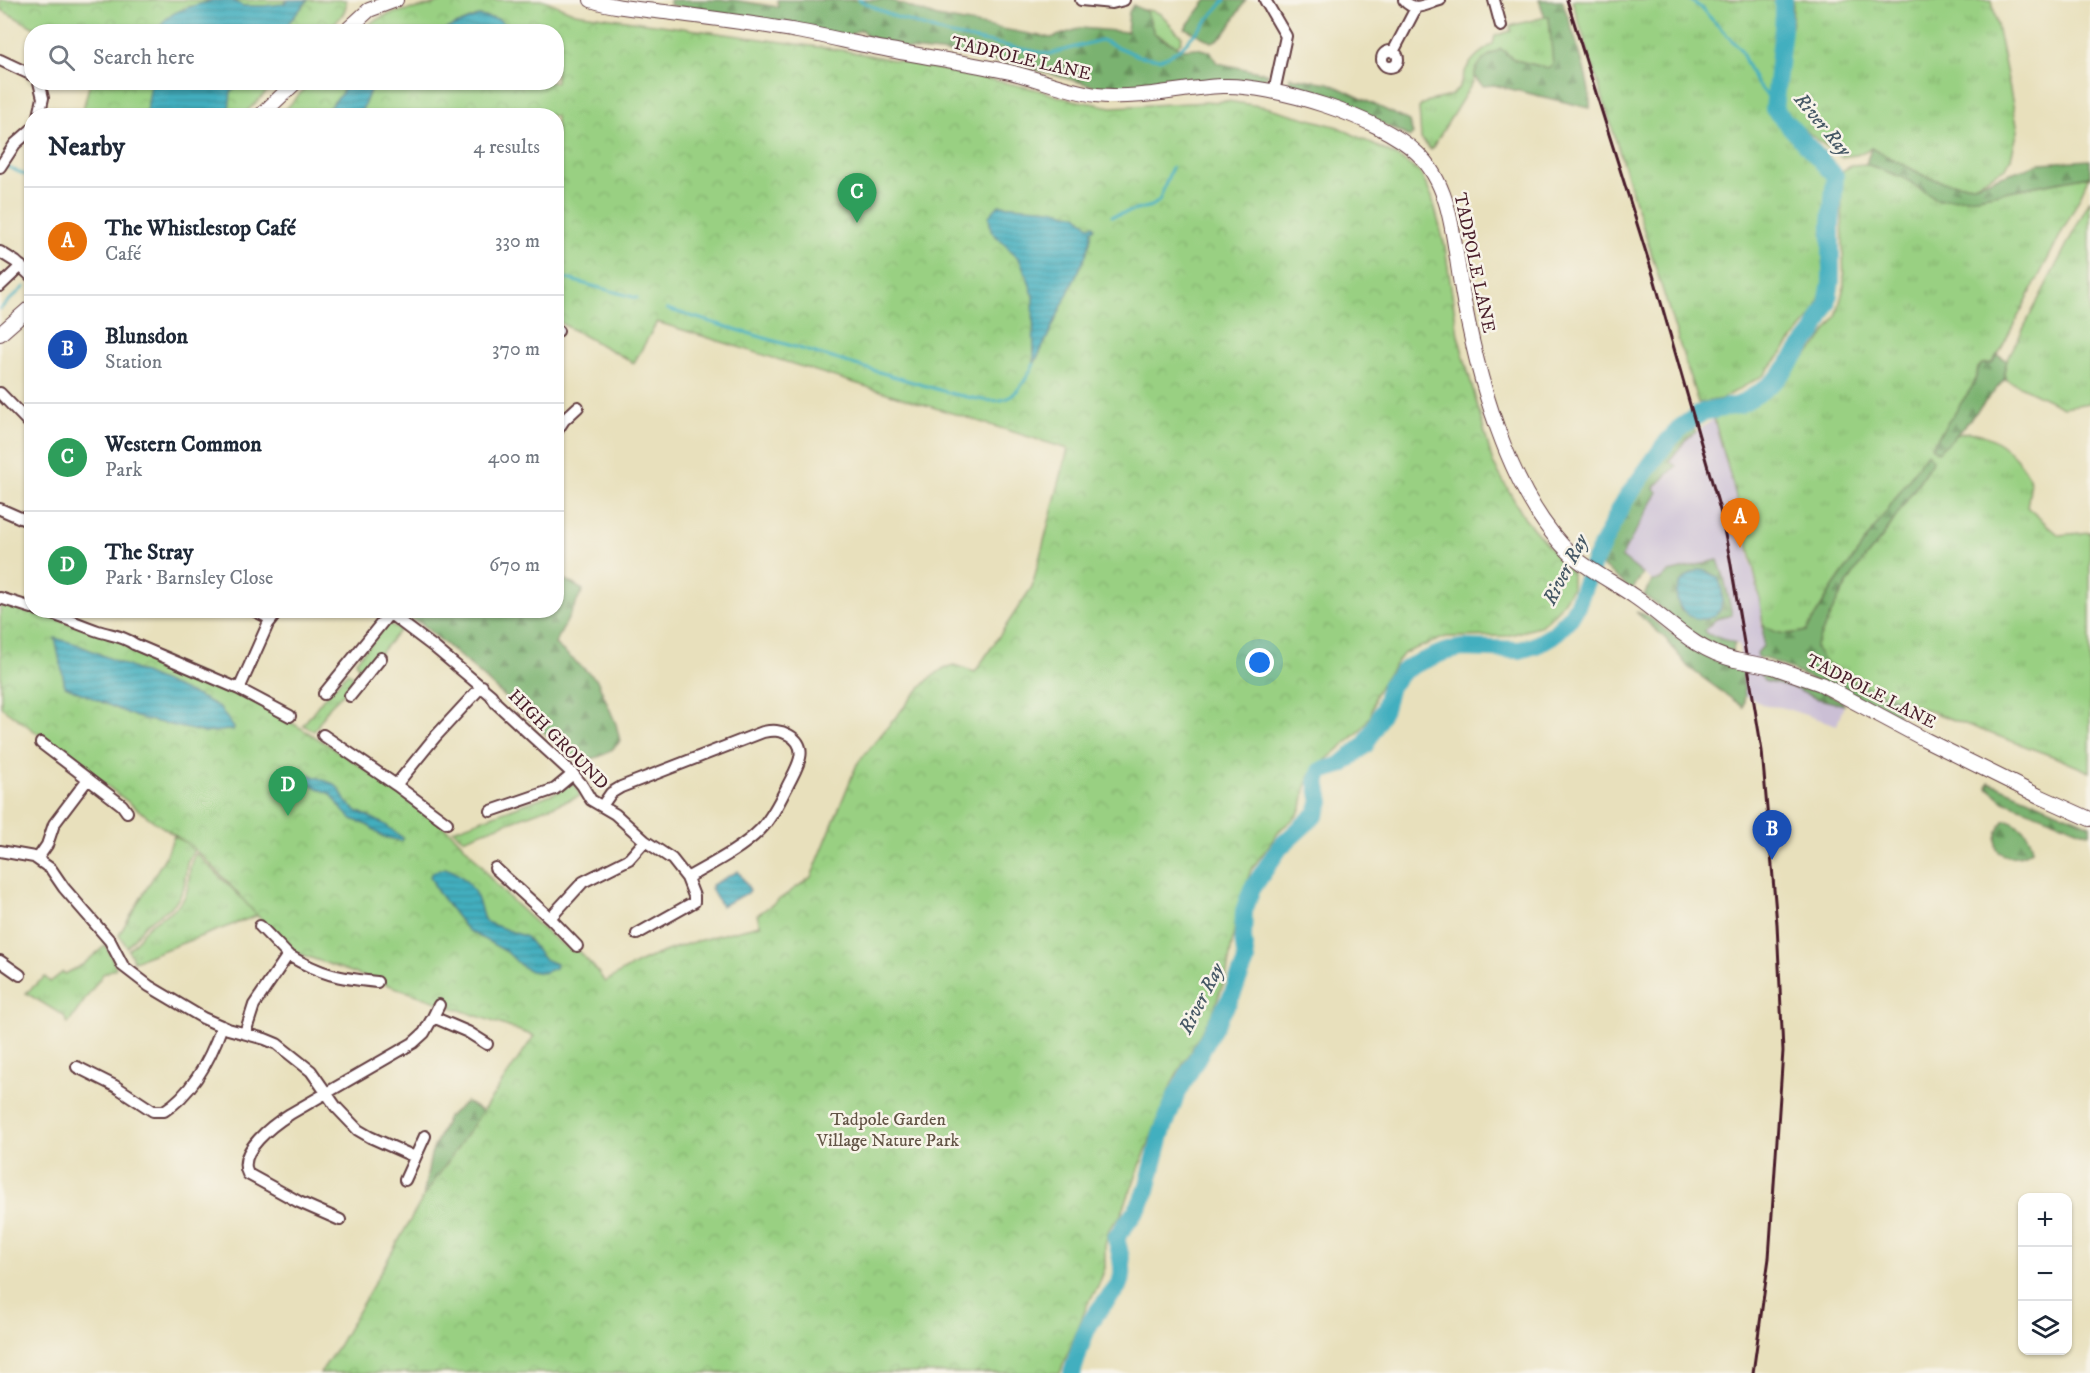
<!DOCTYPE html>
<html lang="en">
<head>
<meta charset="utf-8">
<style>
	body { margin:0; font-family:"IM FELL DW Pica",serif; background:#f2f2f3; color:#1f2937 }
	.controls { position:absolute; right:18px; bottom:18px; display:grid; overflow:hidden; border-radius:12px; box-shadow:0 2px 4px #0004 }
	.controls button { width:54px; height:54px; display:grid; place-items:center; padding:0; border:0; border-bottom:2px solid #e0e1e3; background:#fff; color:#1f2937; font:30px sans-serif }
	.you { position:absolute; left:1260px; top:663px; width:21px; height:21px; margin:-15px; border:4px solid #fff; border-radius:50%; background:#1a73e8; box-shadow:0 0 0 9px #1a73e833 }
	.badge { display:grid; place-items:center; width:39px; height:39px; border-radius:50%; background:#d93025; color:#fff; font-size:20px; font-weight:700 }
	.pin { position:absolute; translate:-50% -50px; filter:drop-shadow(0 2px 3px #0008) }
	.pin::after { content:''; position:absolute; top:32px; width:21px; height:18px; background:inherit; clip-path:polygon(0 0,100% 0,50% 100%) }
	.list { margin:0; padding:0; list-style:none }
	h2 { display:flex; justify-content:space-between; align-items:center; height:78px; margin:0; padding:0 24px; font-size:26px }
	h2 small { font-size:20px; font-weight:400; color:#747a83 }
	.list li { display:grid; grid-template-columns:39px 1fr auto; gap:18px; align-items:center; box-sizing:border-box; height:108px; padding:0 24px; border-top:2px solid #e0e1e3 }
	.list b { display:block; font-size:22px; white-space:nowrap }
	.list p { margin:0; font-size:20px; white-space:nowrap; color:#747a83 }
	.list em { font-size:20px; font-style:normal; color:#747a83 }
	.icon { flex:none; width:33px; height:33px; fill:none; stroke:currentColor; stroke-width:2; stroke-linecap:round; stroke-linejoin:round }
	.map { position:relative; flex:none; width:2090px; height:1373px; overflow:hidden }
	.search { position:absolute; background:#fff; box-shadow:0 2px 4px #0004; left:24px; top:24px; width:540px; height:66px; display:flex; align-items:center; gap:15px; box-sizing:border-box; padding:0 21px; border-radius:24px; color:#747a83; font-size:22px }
	.panel { position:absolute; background:#fff; box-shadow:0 2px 4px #0004; left:24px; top:108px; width:540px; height:510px; border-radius:24px }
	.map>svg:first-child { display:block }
	.railway { fill:#cbbfd5 }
	.grass { fill:url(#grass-tufts); stroke:#727856; stroke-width:1.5 }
	.forest { fill:url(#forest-firs); stroke:#62684e; stroke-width:1.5; fill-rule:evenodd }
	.park { fill:url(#park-crowns); stroke:#727856; stroke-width:1.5 }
	.water { fill:url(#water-rules); stroke:#466775; stroke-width:1.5 }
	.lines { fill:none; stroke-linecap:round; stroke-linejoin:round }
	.stream { stroke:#42afbf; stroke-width:3 }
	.river { stroke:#42afbf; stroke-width:18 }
	.minor-casing { stroke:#623c41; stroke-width:14 }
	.tertiary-casing { stroke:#623c41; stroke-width:16 }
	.minor { stroke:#fff; stroke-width:10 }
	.tertiary { stroke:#fff; stroke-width:14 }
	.rail { stroke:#4a1f2b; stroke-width:3 }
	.tertiary-bridge-casing { stroke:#623c41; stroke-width:16; stroke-linecap:butt }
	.tertiary-bridge { stroke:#fff; stroke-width:14 }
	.labels { text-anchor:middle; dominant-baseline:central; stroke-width:5; stroke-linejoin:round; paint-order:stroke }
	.street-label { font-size:18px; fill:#4a1f2b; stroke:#f7f3e8 }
	.park-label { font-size:18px; fill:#625445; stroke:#f7f3e8 }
	.water-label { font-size:20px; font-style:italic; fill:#475966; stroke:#f7f3e8 }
</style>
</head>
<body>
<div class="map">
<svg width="2090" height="1373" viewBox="0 0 2090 1373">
	<defs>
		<pattern id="grass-tufts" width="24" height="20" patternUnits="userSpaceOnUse" patternTransform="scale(1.5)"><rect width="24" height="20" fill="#99d082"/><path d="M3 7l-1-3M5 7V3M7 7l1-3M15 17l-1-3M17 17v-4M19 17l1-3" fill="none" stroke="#85b270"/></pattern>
		<pattern id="forest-firs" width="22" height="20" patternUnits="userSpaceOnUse" patternTransform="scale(1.5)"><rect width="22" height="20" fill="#7ab270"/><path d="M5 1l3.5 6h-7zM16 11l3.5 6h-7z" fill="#66905c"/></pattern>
		<pattern id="park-crowns" width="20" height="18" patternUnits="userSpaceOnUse" patternTransform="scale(1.5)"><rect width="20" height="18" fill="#99d082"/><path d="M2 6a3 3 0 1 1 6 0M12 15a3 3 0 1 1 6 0" fill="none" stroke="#85b270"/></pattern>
		<pattern id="water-rules" width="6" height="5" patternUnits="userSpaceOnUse" patternTransform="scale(1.5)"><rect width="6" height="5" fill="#42afbf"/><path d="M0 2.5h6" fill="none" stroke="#398e9b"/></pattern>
	</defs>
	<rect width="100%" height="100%" fill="#f7f3e8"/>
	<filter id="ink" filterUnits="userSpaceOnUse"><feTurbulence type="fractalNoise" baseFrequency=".0167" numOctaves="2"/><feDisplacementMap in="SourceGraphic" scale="12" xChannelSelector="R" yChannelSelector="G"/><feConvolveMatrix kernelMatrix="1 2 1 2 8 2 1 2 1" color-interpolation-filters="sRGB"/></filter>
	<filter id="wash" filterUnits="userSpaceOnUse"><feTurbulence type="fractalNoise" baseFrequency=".008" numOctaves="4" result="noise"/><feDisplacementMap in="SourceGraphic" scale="24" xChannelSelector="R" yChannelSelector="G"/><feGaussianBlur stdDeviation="1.35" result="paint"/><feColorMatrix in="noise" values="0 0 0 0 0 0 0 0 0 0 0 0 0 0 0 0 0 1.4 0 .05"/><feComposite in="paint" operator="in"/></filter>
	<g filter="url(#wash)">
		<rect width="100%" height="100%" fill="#e8e0bc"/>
		<path class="railway" d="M 1714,419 L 1740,512 L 1760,603 L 1763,646 L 1757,653 L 1760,669 L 1842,701 L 1844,705 L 1837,725 L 1781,707 L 1766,706 L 1745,696 L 1739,645 L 1706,634 L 1705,629 L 1716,619 L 1724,577 L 1718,560 L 1669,572 L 1660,580 L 1652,581 L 1621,557 L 1657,492 L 1653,488 L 1676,466 L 1669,462 L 1688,438 Z"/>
		<path class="grass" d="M 1572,0 L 1778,0 L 1770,73 L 1769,108 L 1830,178 L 1826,280 L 1813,315 L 1764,375 L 1722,399 L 1698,403 Z
			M 1793,0 L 1992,0 L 2018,130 L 2011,158 L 2006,168 L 1974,185 L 1943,182 L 1925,176 L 1871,148 L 1857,155 L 1841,157 L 1786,116 L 1779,103 L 1787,39 L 1792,27 Z
			M 1144,10 C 1167,10 1166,25 1182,36 L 1181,42 L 1176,46 L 1154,33 L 1147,12 Z
			M 1549,16 L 1554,65 L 1548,68 L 1515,60 L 1501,49 L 1476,69 L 1473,82 L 1431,150 L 1421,139 L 1419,108 C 1429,95 1445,103 1456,91 C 1461,87 1462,80 1464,74 C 1470,59 1481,52 1493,44 L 1495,36 L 1511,31 L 1510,26 Z
			M 1866,164 L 1904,178 L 1937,200 L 1977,197 L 2089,176 L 2077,203 L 1999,353 L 1992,363 L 1982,364 L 1978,368 L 1974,384 L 1958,410 L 1938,452 C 1943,446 1952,436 1959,434 C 1984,425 2021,455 2029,478 C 2032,487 2028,498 2027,507 L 2059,535 L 2090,532 L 2090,772 L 2055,757 L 1861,686 L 1820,658 L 1815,647 L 1839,597 L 1858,567 L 1884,535 L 1933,460 L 1927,454 L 1832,589 L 1806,631 C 1790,635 1777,636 1763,625 C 1755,555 1733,486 1714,419 L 1717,412 L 1750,407 L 1766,396 L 1816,346 L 1836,317 L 1844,287 L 1841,172 L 1851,165 Z
			M 2090,200 L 2090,403 L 2063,407 L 2005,379 L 2004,372 L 2007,360 Z
			M 388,623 L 400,630 L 367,668 L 358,667 L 356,661 Z
			M 348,672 L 353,676 L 352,685 L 330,706 L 314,731 L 303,725 L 322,700 Z
			M 571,783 L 576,786 L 580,796 L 463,839 L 453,830 L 560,791 Z
			M 174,836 L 185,842 L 194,850 L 187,862 L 184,887 L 179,898 L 171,907 L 146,924 L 127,947 L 119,935 L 167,854 Z
			M 196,853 L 259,915 L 134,961 L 128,950 C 137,943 141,932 150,925 C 162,915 179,910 186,894 C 191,880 187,865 196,853 Z
			M 106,945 L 116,968 L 103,974 L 68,1024 L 64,1016 L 26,993 L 45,977 L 50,982 L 63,972 L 65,974 L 82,965 Z"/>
		<path class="forest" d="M 670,0 L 733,0 L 778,7 L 777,0 L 890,0 L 937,17 L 1051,38 L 1081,28 L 1127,32 L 1129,12 L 1133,5 L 1147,12 L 1154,33 L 1162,39 L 1183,49 L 1197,48 L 1211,52 L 1217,63 L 1269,74 L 1260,82 L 1214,81 L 1115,92 L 1033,69 L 950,53 L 898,48 L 867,36 L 861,29 L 844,38 L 670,5 Z
			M 1207,0 L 1246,0 C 1236,13 1229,36 1212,42 L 1185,28 Z
			M 1539,0 L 1562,0 C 1571,27 1592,82 1590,108 L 1494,85 L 1483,86 L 1474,77 C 1477,62 1488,55 1501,49 L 1515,60 L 1547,68 L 1553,65 L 1549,17 L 1545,17 Z
			M 1290,77 L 1329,83 L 1409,121 L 1413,134 L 1410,137 L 1343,105 L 1289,87 Z
			M 1871,148 L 1925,176 L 1943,182 L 1974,185 L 2041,163 L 2090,160 L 2090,177 L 2089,176 L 1977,197 L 1937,200 L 1904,178 L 1866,164 Z
			M 1997,355 L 2007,360 L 2004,372 L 2005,379 L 1957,434 L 1938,452 L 1931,447 L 1974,384 L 1978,369 L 1982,364 L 1992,363 Z
			M 1692,425 L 1696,432 L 1688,438 L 1669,461 L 1676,466 L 1654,488 L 1658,492 L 1621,557 L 1643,574 L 1632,590 L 1602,566 L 1602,556 C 1626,512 1652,457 1692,425 Z
			M 1927,453 L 1933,460 L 1884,535 L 1858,567 L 1839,597 L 1815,647 C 1831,680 1872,689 1904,701 L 1896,718 L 1772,661 L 1758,657 L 1757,653 L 1763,646 L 1763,625 C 1777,636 1790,635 1806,631 L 1832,589 Z
			M 1718,560 L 1724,577 L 1732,615 L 1716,619 L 1705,630 L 1707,634 L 1735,643 L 1732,653 L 1703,642 L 1644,595 L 1652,581 L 1660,580 L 1669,572 ZM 1706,571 L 1718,578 L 1693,617 L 1680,609 L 1677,594 C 1684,579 1689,573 1706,571 Z
			M 557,575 L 583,590 L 555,644 L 597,680 L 616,724 L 620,741 C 609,756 593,760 575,761 L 470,665 L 420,623 L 403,615 L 407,610 L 556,610 Z
			M 1636,612 L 1646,615 L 1694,651 L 1715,661 L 1742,668 L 1745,696 L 1743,707 L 1688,667 L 1666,639 Z
			M 1760,669 L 1797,679 L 1842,701 L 1844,705 L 1815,698 L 1793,688 L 1764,681 L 1759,672 Z
			M 1989,782 L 2090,825 L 2090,834 L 2004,801 L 1987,787 Z
			M 2007,820 C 2019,823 2034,838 2032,850 C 2021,857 2007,860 1997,850 C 1994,839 1997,830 2004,821 Z
			M 466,1102 L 484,1112 L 423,1198 L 431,1154 L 448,1117 Z"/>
		<path class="park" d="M 0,0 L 346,0 C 348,14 335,22 325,32 L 40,31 L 0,9 Z
			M 447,0 L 544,0 L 575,13 L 847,51 L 965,74 L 1035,89 L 1067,99 L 1112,107 L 1227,101 L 1266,107 L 1338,127 L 1398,157 L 1420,173 L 1432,197 L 1445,247 L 1458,335 L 1493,463 L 1525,519 L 1572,573 L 1572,588 L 1557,611 L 1539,627 L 1506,636 L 1446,637 L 1404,653 L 1385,678 L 1375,695 L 1371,715 L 1360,731 L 1312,772 L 1305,789 L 1302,808 L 1296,817 L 1281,829 L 1251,870 L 1238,908 L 1227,973 L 1213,1012 L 1172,1083 L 1121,1215 L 1109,1229 L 1105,1246 L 1105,1268 L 1098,1287 L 1088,1303 L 1060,1373 L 320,1373 L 338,1346 L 423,1198 L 534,1036 L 297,953 C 256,923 228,874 186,843 C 175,835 163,828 152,820 C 101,782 53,743 1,707 L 0,601 C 39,614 79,625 117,639 C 216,677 312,729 397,792 C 417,806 437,820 455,836 C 465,846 474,857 483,867 C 485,878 555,942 567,947 C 570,949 573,948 576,949 L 594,967 L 605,982 C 652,950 705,938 760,925 L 757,915 L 811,877 L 857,764 L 914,695 L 929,679 L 944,668 L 954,665 L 975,672 L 1032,587 L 1068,449 L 657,322 L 634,363 L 557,321 L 556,116 L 360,115 L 373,83 L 556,82 L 556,32 L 523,31 L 507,26 L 498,19 L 478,16 L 441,31 L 360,31 C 390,5 413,14 447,0 Z
			M 90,83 L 276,83 L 243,115 L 81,116 Z
			M 310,83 L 348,83 L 341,94 L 323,115 L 276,116 L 286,109 Z"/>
		<path class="water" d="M 213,0 L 232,0 L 243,6 L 264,6 L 282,4 L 289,0 L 308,0 L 282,31 L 159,31 C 162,11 196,6 213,0 Z
			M 478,16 L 498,19 L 507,26 L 523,31 L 441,31 Z
			M 348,82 L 373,83 L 360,115 L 323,115 L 341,94 Z
			M 151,83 L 151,82 L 239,83 L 231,92 L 229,110 L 224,115 L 144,115 L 147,110 Z
			M 999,205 L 1051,209 L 1077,215 L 1089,226 L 1094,225 L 1095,228 L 1092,230 C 1090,253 1078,271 1069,291 C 1057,316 1047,340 1034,364 L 1033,295 L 1027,276 L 1019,259 L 991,231 L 989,216 Z
			M 1699,570 L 1706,571 L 1718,578 C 1723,589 1724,601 1719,612 C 1693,637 1650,590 1699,570 Z
			M 55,638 L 76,644 L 204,699 L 219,707 L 234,728 L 233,731 L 228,730 L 205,733 L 136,717 L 65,686 Z
			M 302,772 L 334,784 L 339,789 L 346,802 L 357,811 L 384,824 L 403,838 L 402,841 L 383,837 L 369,826 L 352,819 L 344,812 L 331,794 L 301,781 L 298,776 Z
			M 445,868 C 461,873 474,886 479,903 C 482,910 481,916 486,922 L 526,937 L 544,959 L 556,964 L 555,968 L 543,973 L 530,971 L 520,965 L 507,952 L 467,930 L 437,891 L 430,876 L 433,872 Z
			M 738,871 L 750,890 L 748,893 L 721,906 L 711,889 L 712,885 Z"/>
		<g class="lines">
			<path class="stream" d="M 859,0 L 890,15 L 946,34 L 1049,54 L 1101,40 L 1139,56 L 1159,59 L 1168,56 L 1182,47 L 1205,23 L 1225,0
				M 1691,0 L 1703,10 L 1740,49 L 1756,83 L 1773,102
				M 3,165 L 32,178
				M 1112,216 L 1152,206 L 1159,201 L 1172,167
				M 556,276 L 637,298
				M 0,309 L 24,287
				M 667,309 L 953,394 C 1000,403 1010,411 1034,364"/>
			<path class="river" d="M 1072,1373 C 1078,1357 1082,1335 1092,1320 C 1118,1280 1131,1291 1116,1238 L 1138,1208 L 1147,1190 L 1161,1135 L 1175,1098 L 1232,995 L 1246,961 L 1243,938 L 1244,911 L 1252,889 L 1280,847 L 1316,814 L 1321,802 L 1317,782 L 1321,771 L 1341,765 L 1366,744 L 1384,709 L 1390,686 L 1401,673 L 1411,666 L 1444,652 L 1462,648 L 1520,650 L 1536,645 L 1553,635 L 1570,618 L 1577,606 L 1591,568 L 1623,503 L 1666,443 L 1681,427 L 1703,412 L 1739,405 L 1759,393 L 1778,378 L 1814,332 L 1827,304 L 1831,282 L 1831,224 L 1835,176 L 1774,109 L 1783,29 L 1783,0"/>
		</g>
	</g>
	<g filter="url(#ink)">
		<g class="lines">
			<g class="minor-casing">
				<path id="minor" d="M 1081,0 L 1112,3 L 1124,0
					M 1265,0 L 1286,36 L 1274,92
					M 1404,0 C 1414,13 1426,4 1440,0
					M 1494,0 L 1501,26
					M1382 59a8 8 0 1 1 16 0a8 8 0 1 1-16 0Z
					M 1393,52 L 1416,8
					M 0,60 L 32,75
					M 39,116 L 43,98 L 39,82
					M 0,167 L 15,144 L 32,129
					M 0,252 L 16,262 L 32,277
					M 0,286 L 21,266
					M 556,330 L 558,331
					M 0,393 L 32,426
					M 556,432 L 564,420 L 578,407
					M 0,509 L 32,523
					M 0,598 L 32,608
					M 38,610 C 59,615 78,624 98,631 C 110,635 124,636 134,644 L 239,689 L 290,716
					M 253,610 L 271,619
					M 385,610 L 434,647 L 491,695 L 496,703 L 573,774 L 582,785 L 591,800 L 615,814 L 645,841 L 672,859 L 687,878 L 694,896 L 694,902 L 637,934
					M 239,689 L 268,624 L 279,610
					M 324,694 L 389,614
					M 350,696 L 381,658
					M 323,735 L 396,785
					M 41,743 L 122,805 L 127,812
					M 602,806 L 611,793 L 621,787 L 763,732 C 773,730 780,730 789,735 C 812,748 795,770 787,787 C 779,802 772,818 760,830 C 740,850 711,864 687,878
					M 491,811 L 555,789 L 573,774
					M 447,823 L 396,785 L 435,737 L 482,686
					M 0,851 L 34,857 L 51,869 L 64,888 L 110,941 L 123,966 L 149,986 L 203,1018 L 228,1029 L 265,1039 L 277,1044 L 311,1071 L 336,1107 L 358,1130 L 370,1137 L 415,1157
					M 38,858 L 47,845 L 54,824 L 88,779
					M 495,868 L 550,918 L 583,882 L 629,859 L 645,841
					M 550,918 L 577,946
					M 288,955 C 322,975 338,978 377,982
					M 0,961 L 20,975
					M 433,1017 L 439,1005
					M 245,1033 L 254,1005 L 288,955 L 260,926
					M 77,1067 L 115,1086 L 153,1111 L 164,1111 C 193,1093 211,1057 222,1026
					M 405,1180 L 425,1136
					M 340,1220 L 299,1202 L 248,1174 C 236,1152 274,1124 290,1114 L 413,1043 L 424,1033 L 433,1017 L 468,1032 L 487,1044"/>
			</g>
			<g class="tertiary-casing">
				<path id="tertiary" d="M 591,0 C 615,8 640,9 665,12 C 709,18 753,23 797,31 C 827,36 856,44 885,49 C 926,57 968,63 1010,72 C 1039,79 1067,91 1096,95 C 1139,100 1180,88 1222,86 C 1273,84 1380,117 1417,153 C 1452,186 1453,240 1461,284 C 1475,369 1508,496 1573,556 C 1592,572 1615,583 1635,597 C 1670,621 1692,649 1735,660
					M 345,32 L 369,10 L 396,0
					M 260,116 L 296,82
					M 0,334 L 32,306
					M 1773,667 L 1821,684 L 1924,739 L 2039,796 L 2090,819"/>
			</g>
			<use href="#minor" class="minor"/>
			<use href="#tertiary" class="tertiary"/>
			<path class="rail" d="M 1567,0 L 1654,278 L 1720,510 L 1730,559 L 1762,751 L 1777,924 L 1783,1051 L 1769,1258 L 1753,1373"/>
			<g class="tertiary-bridge-casing">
				<path id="tertiary-bridge" d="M 1735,660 L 1773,667"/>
			</g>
			<use href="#tertiary-bridge" class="tertiary-bridge"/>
		</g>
	</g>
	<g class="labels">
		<g class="street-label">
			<text transform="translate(1021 59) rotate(13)">TADPOLE LANE</text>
			<text transform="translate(1474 263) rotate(78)">TADPOLE LANE</text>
			<text transform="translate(1871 692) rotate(27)">TADPOLE LANE</text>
			<text transform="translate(558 740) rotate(45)">HIGH GROUND</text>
		</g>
		<g class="park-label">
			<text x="888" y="1120">Tadpole Garden<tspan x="888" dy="21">Village Nature Park</tspan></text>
		</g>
		<g class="water-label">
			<text transform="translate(1822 125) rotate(50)">River Ray</text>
			<text transform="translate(1566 570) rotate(-63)">River Ray</text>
			<text transform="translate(1202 999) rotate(-63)">River Ray</text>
		</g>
	</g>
</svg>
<div class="controls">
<button>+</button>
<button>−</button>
<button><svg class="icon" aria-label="layers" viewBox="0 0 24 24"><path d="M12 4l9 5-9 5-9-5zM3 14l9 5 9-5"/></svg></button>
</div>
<div class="you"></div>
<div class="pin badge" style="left:1740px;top:548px;background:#e8710a">A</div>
<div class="pin badge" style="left:1772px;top:860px;background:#1a4fb4">B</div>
<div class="pin badge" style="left:857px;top:223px;background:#2e9e5b">C</div>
<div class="pin badge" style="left:288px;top:816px;background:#2e9e5b">D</div>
<div class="search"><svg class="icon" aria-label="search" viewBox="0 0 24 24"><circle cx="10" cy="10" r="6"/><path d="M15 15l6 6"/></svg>Search here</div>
<section class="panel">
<h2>Nearby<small>4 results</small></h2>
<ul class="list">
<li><span class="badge" style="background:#e8710a">A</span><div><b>The Whistlestop Café</b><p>Café</p></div><em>330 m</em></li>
<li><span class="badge" style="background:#1a4fb4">B</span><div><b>Blunsdon</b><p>Station</p></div><em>370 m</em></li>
<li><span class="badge" style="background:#2e9e5b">C</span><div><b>Western Common</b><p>Park</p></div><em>400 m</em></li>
<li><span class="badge" style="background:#2e9e5b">D</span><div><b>The Stray</b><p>Park · Barnsley Close</p></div><em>670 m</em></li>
</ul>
</section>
</div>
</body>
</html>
